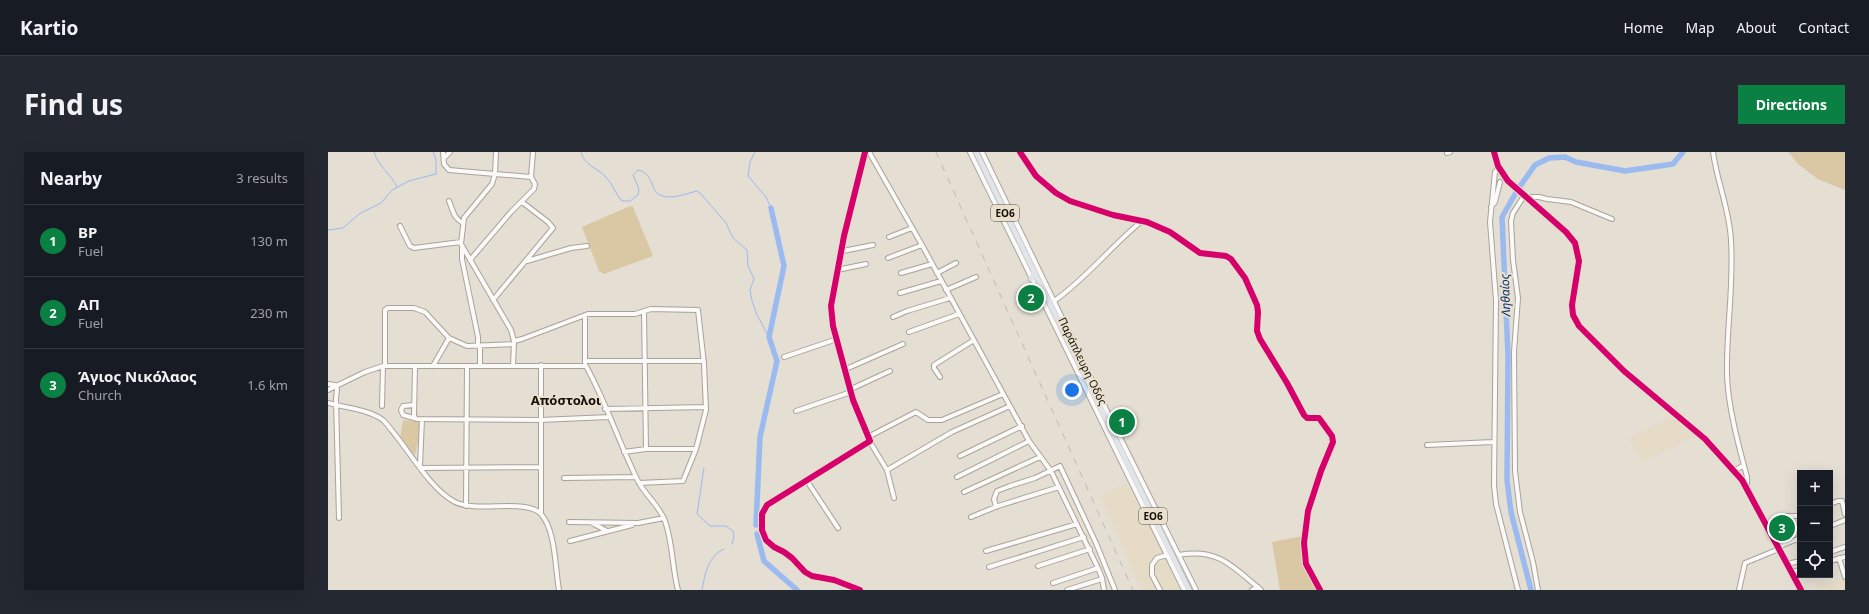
<!DOCTYPE html>
<html lang="en">
<head>
<meta charset="utf-8">
<style>
	body { margin:0; font-family:"Noto Sans",sans-serif; background:#242831; color:#f1f3f6 }
	.controls { position:absolute; right:12px; bottom:12px; display:grid; overflow:hidden; border-radius:0px; box-shadow:0 4px 16px #0002 }
	.controls button { width:36px; height:36px; display:grid; place-items:center; padding:0; border:0; border-bottom:1px solid #363941; background:#171b24; color:#f1f3f6; font:20px sans-serif }
	.you { position:absolute; left:744px; top:238px; width:14px; height:14px; margin:-10px; border:3px solid #fff; border-radius:50%; background:#1a73e8; box-shadow:0 0 0 6px #1a73e833 }
	.badge { display:grid; place-items:center; width:26px; height:26px; border-radius:50%; background:#0b8043; color:#fff; font-size:13px; font-weight:700 }
	.pin { position:absolute; translate:-50% -50%; border:2px solid #fff; box-shadow:0 1px 4px #0006 }
	.list { margin:0; padding:0; list-style:none }
	h2 { display:flex; justify-content:space-between; align-items:center; height:52px; margin:0; padding:0 16px; font-size:17px }
	h2 small { font-size:13px; font-weight:400; color:#9ea1a6 }
	.list li { display:grid; grid-template-columns:26px 1fr auto; gap:12px; align-items:center; box-sizing:border-box; height:72px; padding:0 16px; border-top:1px solid #363941 }
	.list b { display:block; font-size:15px; white-space:nowrap }
	.list p { margin:0; font-size:13px; white-space:nowrap; color:#9ea1a6 }
	.list em { font-size:13px; font-style:normal; color:#9ea1a6 }
	.icon { flex:none; width:22px; height:22px; fill:none; stroke:currentColor; stroke-width:2; stroke-linecap:round; stroke-linejoin:round }
	.map { position:relative; flex:none; width:1517px; height:438px; overflow:hidden; border-radius:0px }
	header { display:flex; align-items:center; gap:24px; box-sizing:border-box; height:56px; padding:0 20px; background:#171b24; border-bottom:1px solid #363941 }
	header strong { font-size:19px }
	nav { display:flex; gap:22px; margin-inline-start:auto; font-size:14px }
	.intro { display:flex; align-items:center; justify-content:space-between; box-sizing:border-box; height:96px; padding:0 24px }
	h1 { margin:0; font-size:28px }
	.button { padding:10px 18px; border-radius:0px; background:#0b8043; color:#fff; font-size:14px; font-weight:700 }
	main { display:flex; gap:24px; padding:0 24px }
	aside { flex:1; background:#171b24; border-radius:0px; box-shadow:0 4px 16px #0002 }
	.map>svg:first-child { display:block }
	.built { fill:#e5dbc7 }
	.green { fill:#dac7a4 }
	.lines { fill:none; stroke-linecap:round; stroke-linejoin:round }
	.stream { stroke:#9abaf0; stroke-width:1 }
	.river { stroke:#9abaf0; stroke-width:5.5 }
	.minor-casing { stroke:#a8a39a; stroke-width:6 }
	.major-casing { stroke:#bdbab5; stroke-width:7 }
	.minor { stroke:#fbfaf8; stroke-width:4 }
	.major { stroke:#e1e5e9; stroke-width:5 }
	.rail { stroke:#bebcba; stroke-width:1; stroke-dasharray:7 7; stroke-linecap:butt }
	.cycleway-casing { stroke:#eae0cd; stroke-width:8 }
	.cycleway { stroke:#d6006c; stroke-width:6 }
	.labels { text-anchor:middle; dominant-baseline:central; stroke-width:4; stroke-linejoin:round; paint-order:stroke }
	.shield { fill:#eae0cd; stroke:#544e44; stroke-width:1 }
	.shield-label { font-size:10px; font-weight:bold; fill:#131009 }
	.street-label { font-size:11px; fill:#131009; stroke:#eae0cd }
	.water-label { font-size:12px; font-style:italic; fill:#032f74; stroke:#eae0cd }
	.quarter-label { font-size:13px; font-weight:bold; fill:#131009; stroke:#eae0cd }
</style>
</head>
<body>
<header>
<strong>Kartio</strong>
<nav><a>Home</a><a>Map</a><a>About</a><a>Contact</a></nav>
</header>
<div class="intro"><h1>Find us</h1><a class="button">Directions</a></div>
<main>
<aside>
<h2>Nearby<small>3 results</small></h2>
<ul class="list">
<li><span class="badge">1</span><div><b>BP</b><p>Fuel</p></div><em>130 m</em></li>
<li><span class="badge">2</span><div><b>ΑΠ</b><p>Fuel</p></div><em>230 m</em></li>
<li><span class="badge">3</span><div><b>Άγιος Νικόλαος</b><p>Church</p></div><em>1.6 km</em></li>
</ul>
</aside>
<div class="map">
<svg width="1517" height="438" viewBox="0 0 1517 438">
	<rect width="100%" height="100%" fill="#e4ded3"/>
	<path class="built" d="M 1343,264 L 1367,284 L 1314,311 L 1301,286 Z
		M 798,331 L 832,395 L 851,438 L 813,438 L 773,344 Z
		M 1516,426 L 1517,438 L 1489,438 L 1487,431 L 1496,429 L 1497,432 Z"/>
	<path class="green" d="M 1460,0 L 1517,0 L 1517,38 L 1490,27 L 1471,13 Z
		M 302,54 L 305,55 L 325,104 L 276,122 L 271,119 L 254,75 Z
		M 75,268 L 91,270 L 91,284 L 87,303 L 72,287 Z
		M 975,384 L 975,402 L 990,438 L 952,438 L 944,390 Z"/>
	<g class="lines">
		<path class="stream" d="M 46,0 C 50,14 63,22 69,35
			M 253,0 C 255,12 270,17 278,25 C 285,32 287,42 294,49 L 302,49 L 310,43 L 311,37 L 305,23 L 310,18 C 326,21 322,39 332,43 C 343,48 357,42 369,39 L 372,41 L 398,71 L 405,86 L 419,98 L 420,114 L 426,127 L 422,138 L 424,149 L 429,163 L 441,185
			M 427,0 L 422,10 L 420,24 L 438,45 L 443,56
			M 0,78 L 15,76 L 31,62 L 53,51 L 64,38 L 81,29 L 108,22 L 108,8 L 105,0
			M 376,316 L 369,362 L 382,374 L 398,374 L 405,379 L 406,385 L 404,392
			M 374,438 C 377,422 380,404 396,397"/>
		<path class="river" d="M 428,373 L 432,285 L 449,209 L 441,185 L 456,114 L 443,56
			M 429,382 L 436,409 L 469,438
			M 1203,438 L 1183,360 L 1179,328 L 1180,203 L 1174,65 L 1190,37 L 1207,13 L 1221,6 L 1237,5 L 1248,10 L 1297,19 L 1345,12 L 1355,0"/>
		<g class="minor-casing">
			<path id="minor" d="M 115,0 L 116,12 L 121,18 L 167,22 L 164,32 L 136,66 L 133,92 L 183,178 L 186,189 L 185,214
				M 168,0 L 167,22 L 203,25
				M 541,0 L 594,93 L 701,289 L 723,319 L 770,416 L 774,426 L 776,438
				M 642,0 L 856,438
				M 654,0 L 780,261 L 868,438
				M 692,0 L 708,24 L 728,41 L 742,49 L 785,63 L 819,70 L 842,80 L 872,101 L 898,104 L 903,107 L 917,126 L 929,153 L 930,160 L 929,179 L 932,187 L 959,231 L 976,263 L 979,266 L 991,266 L 1004,284 L 1005,290 L 993,319 L 980,359 L 976,391 L 978,412 L 992,438
				M 1166,0 L 1170,14 L 1180,29 L 1238,80 L 1247,91 L 1251,109 L 1244,153 L 1245,163 L 1251,174 L 1296,219 L 1377,287 L 1414,328 L 1473,438
				M 1385,0 C 1389,30 1402,59 1403,89 C 1406,134 1398,179 1399,223 C 1400,255 1411,295 1419,325 L 1419,335
				M 1119,1 L 1122,0
				M 116,6 L 122,0
				M 1171,16 L 1167,20 L 1162,70 L 1168,148 L 1166,333 L 1168,352 L 1190,438
				M 1196,44 L 1185,61 L 1183,69 L 1185,108 L 1190,146 L 1186,200 L 1187,319 L 1192,360 L 1205,410 L 1210,438
				M 1201,48 L 1204,45 L 1211,45 L 1219,47 L 1243,50 L 1284,67
				M 121,49 C 125,58 125,66 135,71
				M 1163,55 L 1167,50 L 1172,30
				M 72,74 L 82,94 L 86,96 L 133,90
				M 561,85 L 584,76
				M 134,96 L 134,107 L 150,185 L 150,194
				M 515,99 L 545,93
				M 560,106 L 594,93
				M 142,108 L 183,60 L 206,37 L 207,32 L 203,25 L 205,0
				M 199,109 L 243,96 L 259,94
				M 509,118 L 538,112
				M 573,121 L 604,112
				M 609,121 L 628,111
				M 618,138 L 648,125
				M 572,141 L 613,129
				M 165,148 L 225,76 L 220,70 L 194,50
				M 726,149 C 759,126 783,94 814,69
				M 316,159 L 318,297
				M 565,165 L 579,159 L 622,146
				M 581,180 L 631,162
				M 186,189 L 194,187 L 260,162 L 307,162 L 323,157 L 370,158 L 376,212 L 378,258 L 368,297 L 355,329 L 311,331
				M 456,205 L 509,187
				M 257,209 L 376,209
				M 257,211 L 257,163
				M 57,214 L 57,158 L 60,156 L 86,156 L 97,160 L 121,186 L 139,194 L 186,192
				M 87,214 L 86,264 L 88,267 L 212,268 L 281,265
				M 105,214 L 121,186
				M 152,214 L 152,194
				M 518,217 L 575,192
				M 612,225 L 606,216 L 606,213 L 646,188
				M 0,232 L 7,233 L 9,237 L 8,247 L 11,366
				M 523,237 L 562,219
				M 0,238 L 37,220 L 55,214 L 258,214 C 278,250 291,291 310,329 C 317,343 331,353 337,369 C 345,391 344,416 350,438
				M 0,251 C 17,256 40,257 55,268 C 60,273 64,279 69,285 C 84,304 105,339 127,350 C 149,361 199,346 213,362 C 228,379 227,416 231,438
				M 54,254 L 55,214
				M 277,257 L 378,255
				M 468,259 L 523,240
				M 86,266 L 75,263 L 73,258 L 75,254 L 86,253
				M 540,285 L 588,260 L 600,268 L 614,268 L 675,242
				M 542,290 L 559,318 L 566,346
				M 1099,293 L 1165,290
				M 296,300 L 318,297 L 368,297
				M 632,304 L 694,274
				M 92,314 L 94,267
				M 93,316 L 213,315
				M 559,318 L 624,280 L 682,254
				M 1406,319 L 1416,313
				M 629,325 L 701,289
				M 236,326 L 308,325
				M 479,329 L 510,376
				M 636,340 L 712,305
				M 1502,352 L 1510,349 L 1514,349 L 1517,362
				M 138,354 L 139,214
				M 668,355 L 666,347 L 669,339 L 682,334 L 707,326 L 732,314 L 768,391 L 787,438
				M 213,362 L 213,213
				M 643,365 L 670,354 L 731,335
				M 241,370 L 310,371 L 336,366
				M 264,371 L 279,379
				M 1502,374 L 1517,368
				M 1440,376 L 1455,364 L 1472,364
				M 242,389 L 304,373
				M 1450,395 L 1472,386
				M 658,399 L 749,372
				M 1502,400 L 1517,395
				M 851,403 C 891,396 905,415 933,438
				M 1511,406 L 1517,425
				M 1502,409 L 1517,405
				M 1459,412 L 1472,409
				M 710,414 L 762,397
				M 661,415 L 756,385
				M 1463,420 L 1472,418
				M 725,431 L 770,416
				M 532,438 L 506,428 L 484,424 L 477,420 L 464,406 L 456,400 L 446,395 L 438,388 L 434,378 L 434,362 L 439,353 L 542,289 L 525,248 L 505,174 L 503,154 L 516,84 L 537,0
				M 739,438 L 774,427
				M 832,438 L 824,423 L 824,413 L 829,406 L 839,403
				M 924,438 L 930,435
				M 1411,438 L 1417,411 L 1451,397"/>
		</g>
		<g class="major-casing">
			<path id="major" d="M 648,0 L 861,438
				M 703,127 L 706,121"/>
		</g>
		<use href="#minor" class="minor"/>
		<use href="#major" class="major"/>
		<path class="rail" d="M 608,0 L 805,438"/>
		<g class="cycleway-casing">
			<path id="cycleway" d="M 692,0 L 708,24 L 728,41 L 742,49 L 785,63 L 819,70 L 842,80 L 872,101 L 898,104 L 903,107 L 917,126 L 929,153 L 930,160 L 929,179 L 932,187 L 959,231 L 976,263 L 979,266 L 991,266 L 1004,284 L 1005,290 L 993,319 L 980,359 L 976,391 L 978,412 L 992,438
				M 1166,0 L 1170,14 L 1180,29 L 1238,80 L 1247,91 L 1251,109 L 1244,153 L 1245,163 L 1251,174 L 1296,219 L 1377,287 L 1414,328 L 1473,438
				M 532,438 L 506,428 L 484,424 L 477,420 L 464,406 L 456,400 L 446,395 L 438,388 L 434,378 L 434,362 L 439,353 L 542,289 L 525,248 L 505,174 L 503,154 L 516,84 L 537,0"/>
		</g>
		<use href="#cycleway" class="cycleway"/>
	</g>
	<g class="labels">
		<g class="shield">
			<rect x="663" y="53" width="28" height="16" rx="3"/>
			<rect x="811" y="356" width="28" height="16" rx="3"/>
		</g>
		<g class="shield-label">
			<text x="677" y="61">ΕΟ6</text>
			<text x="825" y="364">ΕΟ6</text>
		</g>
		<g class="street-label">
			<text transform="translate(755 209) rotate(64)">Παράπλευρη Οδός</text>
		</g>
		<g class="water-label">
			<text transform="translate(1177 143) rotate(-92)">Ληθαίος</text>
		</g>
		<g class="quarter-label">
			<text x="238" y="248">Απόστολοι</text>
		</g>
	</g>
</svg>
<div class="controls">
<button>+</button>
<button>−</button>
<button><svg class="icon" aria-label="locate" viewBox="0 0 24 24"><circle cx="12" cy="12" r="6"/><path d="M12 2v4M12 18v4M2 12h4M18 12h4"/></svg></button>
</div>
<div class="you"></div>
<div class="pin badge" style="left:794px;top:270px">1</div>
<div class="pin badge" style="left:703px;top:146px">2</div>
<div class="pin badge" style="left:1454px;top:376px">3</div>
</div>
</main>
</body>
</html>
